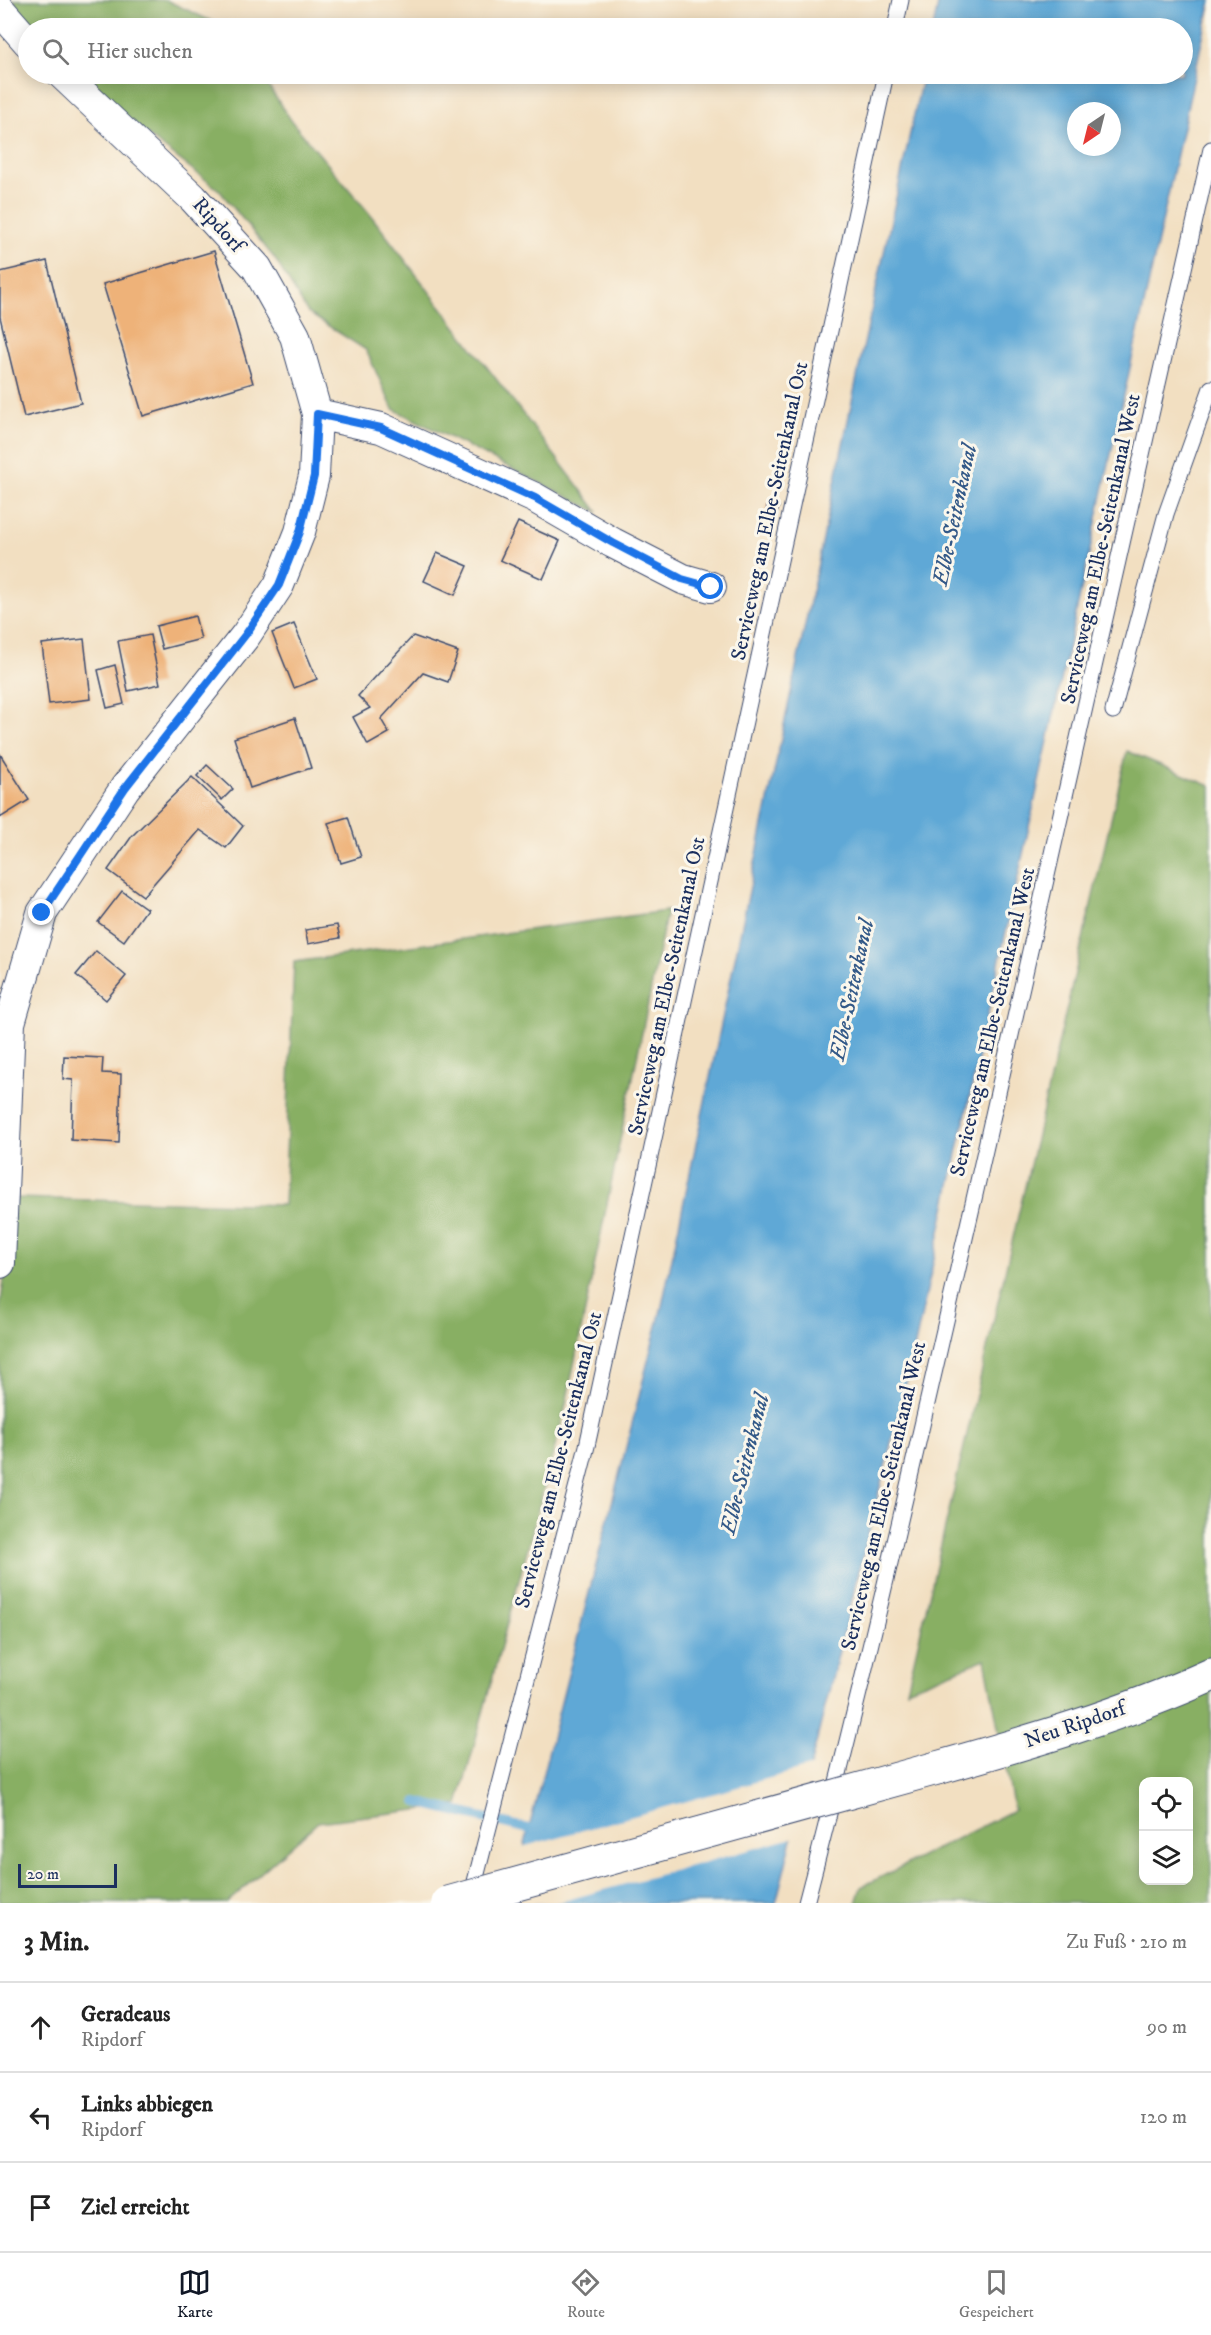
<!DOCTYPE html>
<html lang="de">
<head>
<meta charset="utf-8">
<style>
	body { margin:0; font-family:"IM FELL DW Pica",serif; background:#f2f2f2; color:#222 }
	.controls { position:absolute; right:18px; bottom:18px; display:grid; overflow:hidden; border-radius:12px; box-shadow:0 3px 15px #0003 }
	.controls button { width:54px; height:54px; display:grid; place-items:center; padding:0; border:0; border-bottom:2px solid #e0e0e0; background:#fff; color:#222; font:30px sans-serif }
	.compass { position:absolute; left:1067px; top:102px; width:54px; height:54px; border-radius:50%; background:#fff; box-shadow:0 3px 15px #0003; rotate:215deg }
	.scale { position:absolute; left:18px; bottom:15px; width:99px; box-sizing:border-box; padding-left:6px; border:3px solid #1b2f5e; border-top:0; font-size:16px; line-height:21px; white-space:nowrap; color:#1b2f5e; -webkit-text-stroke:4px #fbf7ec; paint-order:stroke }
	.stop { position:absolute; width:18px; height:18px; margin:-14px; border:4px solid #1a73e8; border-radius:50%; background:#fff }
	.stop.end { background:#1a73e8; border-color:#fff; box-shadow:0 2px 6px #0008 }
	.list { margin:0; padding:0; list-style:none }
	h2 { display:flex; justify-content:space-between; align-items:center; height:78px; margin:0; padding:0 24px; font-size:26px }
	h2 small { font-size:20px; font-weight:400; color:#767676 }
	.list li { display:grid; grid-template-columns:39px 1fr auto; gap:18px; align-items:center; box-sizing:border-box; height:90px; padding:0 24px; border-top:2px solid #e0e0e0 }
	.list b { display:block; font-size:22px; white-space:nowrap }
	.list p { margin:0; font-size:20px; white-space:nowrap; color:#767676 }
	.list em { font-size:20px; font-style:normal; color:#767676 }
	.icon { flex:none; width:33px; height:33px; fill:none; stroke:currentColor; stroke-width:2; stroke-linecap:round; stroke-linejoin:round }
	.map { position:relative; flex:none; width:1211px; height:1903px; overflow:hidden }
	.search { position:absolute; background:#fff; box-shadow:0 3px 15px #0003; left:18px; right:18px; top:18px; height:66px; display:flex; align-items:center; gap:15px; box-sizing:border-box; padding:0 21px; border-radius:33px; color:#767676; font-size:22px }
	.sheet { height:348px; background:#fff }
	nav { display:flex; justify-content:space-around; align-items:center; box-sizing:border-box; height:84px; border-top:2px solid #e0e0e0; background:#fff; font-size:16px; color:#767676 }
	nav a { display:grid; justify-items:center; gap:3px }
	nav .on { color:#111827 }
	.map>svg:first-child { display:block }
	.forest { fill:#88af64; stroke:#526f61; stroke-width:1.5; fill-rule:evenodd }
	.water { fill:#5fa8d6; stroke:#3d6c9a; stroke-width:1.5; fill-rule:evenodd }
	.pier { fill:#f2dfc1 }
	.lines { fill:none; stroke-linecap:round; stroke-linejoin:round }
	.stream { stroke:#5fa8d6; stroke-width:10 }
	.building { fill:#eeb279 }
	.service-casing { stroke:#3b496d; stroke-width:17 }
	.minor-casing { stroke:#3b496d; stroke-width:32 }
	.tertiary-casing { stroke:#3b496d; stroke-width:35 }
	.service { stroke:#fff; stroke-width:15 }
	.minor { stroke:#fff; stroke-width:30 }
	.tertiary { stroke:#fff; stroke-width:33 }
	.tertiary-bridge-casing { stroke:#3b496d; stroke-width:35; stroke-linecap:butt }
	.tertiary-bridge { stroke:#fff; stroke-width:33 }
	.route { stroke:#1a73e8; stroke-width:8 }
	.labels { text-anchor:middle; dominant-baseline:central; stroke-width:6; stroke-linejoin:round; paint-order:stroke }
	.street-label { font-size:21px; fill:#1b2f5e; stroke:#fbf7ec }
	.water-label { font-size:22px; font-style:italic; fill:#335988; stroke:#fbf7ec }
</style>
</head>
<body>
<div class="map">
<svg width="1211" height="1903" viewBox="0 0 1211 1903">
	<rect width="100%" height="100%" fill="#fbf7ec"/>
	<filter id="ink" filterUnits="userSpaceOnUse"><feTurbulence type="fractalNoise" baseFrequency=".0167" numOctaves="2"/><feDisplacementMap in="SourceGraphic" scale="12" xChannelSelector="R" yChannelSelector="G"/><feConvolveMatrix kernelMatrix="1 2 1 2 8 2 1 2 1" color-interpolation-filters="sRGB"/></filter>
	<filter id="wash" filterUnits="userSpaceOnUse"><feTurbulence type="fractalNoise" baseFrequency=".008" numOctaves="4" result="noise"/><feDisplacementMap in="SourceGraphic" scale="24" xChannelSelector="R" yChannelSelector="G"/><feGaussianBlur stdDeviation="1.35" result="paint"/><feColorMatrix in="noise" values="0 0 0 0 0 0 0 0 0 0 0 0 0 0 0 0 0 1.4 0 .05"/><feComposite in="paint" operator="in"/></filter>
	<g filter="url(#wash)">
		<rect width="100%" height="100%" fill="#f2dfc1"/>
		<path class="forest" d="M 13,0 L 166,0 L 226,28 L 30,28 Z
			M 77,74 L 260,74 L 293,123 L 369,213 L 598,512 L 393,409 L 366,350 L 308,313 L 275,259 L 219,190 L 120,114 Z
			M 1127,751 L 1211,786 L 1211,1903 L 856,1903 L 861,1887 L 1014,1810 L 985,1659 L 907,1690 ZM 1144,1782 L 1188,1782 L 1188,1880 L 1144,1880 Z
			M 667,911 L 564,1414 L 458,1805 L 318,1822 L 227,1903 L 0,1903 L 0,1307 L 16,1198 L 284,1205 L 294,962 Z"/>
		<path class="water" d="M 939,0 L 1211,0 L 911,1363 L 776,1903 L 510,1903 L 662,1306 L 863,349 L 923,74 L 1182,74 L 1182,28 L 933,28 ZM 1076,111 L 1112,111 L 1112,147 L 1076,147 Z"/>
		<path class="pier" d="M 813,1766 L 796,1837 L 556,1903 L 507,1903 L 522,1847 Z"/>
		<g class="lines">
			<path class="stream" d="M 417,1802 L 529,1829"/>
		</g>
		<g id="blocks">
			<path class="building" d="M 214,251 L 253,383 L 143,416 L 103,284 Z
				M 47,261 L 81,403 L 24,417 L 0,317 L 0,272 Z
				M 768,503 L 779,506 L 775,523 L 764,520 Z
				M 518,522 L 560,541 L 543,579 L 500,560 Z
				M 437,553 L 468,566 L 455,595 L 424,581 Z
				M 195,616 L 201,639 L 162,649 L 156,626 Z
				M 294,624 L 317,679 L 294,688 L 272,633 Z
				M 150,635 L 160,684 L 128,691 L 118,641 Z
				M 413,636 L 458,652 L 448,682 L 423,673 L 381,719 L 389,733 L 368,745 L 353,717 L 370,708 L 358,696 Z
				M 84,639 L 91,699 L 49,704 L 42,644 Z
				M 115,665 L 124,704 L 107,708 L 98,670 Z
				M 295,718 L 311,768 L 250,788 L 234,738 Z
				M 0,754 L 29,800 L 0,818 Z
				M 207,765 L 233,789 L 222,800 L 197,776 Z
				M 192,777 L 243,826 L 226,848 L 200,830 L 143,896 L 108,870 L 132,836 Z
				M 348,817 L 361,857 L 341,863 L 328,823 Z
				M 122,891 L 147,909 L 124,941 L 98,922 Z
				M 337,925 L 340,938 L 308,944 L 305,930 Z
				M 96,951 L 126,976 L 106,1000 L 76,975 Z
				M 64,1056 L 103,1058 L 102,1073 L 121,1074 L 119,1143 L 71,1140 L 73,1080 L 63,1079 Z"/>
		</g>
	</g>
	<g filter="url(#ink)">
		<use href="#blocks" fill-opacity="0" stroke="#3b496d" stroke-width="1.5"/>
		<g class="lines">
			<g class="service-casing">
				<path id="service" d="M 895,28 L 901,0
					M 1113,711 L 1166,514 L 1211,388
					M 471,1897 L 587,1446 L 886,74
					M 806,1903 C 867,1670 920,1434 974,1199 C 1055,849 1134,499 1211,149"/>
			</g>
			<g class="minor-casing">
				<path id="minor" d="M 0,10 L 28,42
					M 317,414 L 381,428 L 535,498 L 613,543 L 683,579 L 711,587
					M 0,1263 L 10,1023 L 42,913 L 125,788 L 246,635 L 279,585 L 300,532 L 314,476 L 317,414 L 295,336 L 257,268 L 193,198 L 62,74"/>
			</g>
			<g class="tertiary-casing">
				<path id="tertiary" d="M 937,1768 C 1029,1742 1123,1715 1211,1675"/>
			</g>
			<use href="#service" class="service"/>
			<use href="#minor" class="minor"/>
			<use href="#tertiary" class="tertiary"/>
			<g class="tertiary-bridge-casing">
				<path id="tertiary-bridge" d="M 448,1903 L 937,1768"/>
			</g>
			<use href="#tertiary-bridge" class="tertiary-bridge"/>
		</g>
	</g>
	<g class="lines" filter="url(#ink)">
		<path class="route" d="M 42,913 L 125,788 L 246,634 L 279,585 L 300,532 L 314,476 L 317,414 L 381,428 L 535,498 L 613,543 L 682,579 L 711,587"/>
	</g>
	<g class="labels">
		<g class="street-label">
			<text transform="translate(218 225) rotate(48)">Ripdorf</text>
			<text transform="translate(770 511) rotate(-78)">Serviceweg am Elbe-Seitenkanal Ost</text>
			<text transform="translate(1101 549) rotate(-78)">Serviceweg am Elbe-Seitenkanal West</text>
			<text transform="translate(667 986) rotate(-78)">Serviceweg am Elbe-Seitenkanal Ost</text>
			<text transform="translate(993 1022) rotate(-77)">Serviceweg am Elbe-Seitenkanal West</text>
			<text transform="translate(559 1460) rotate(-76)">Serviceweg am Elbe-Seitenkanal Ost</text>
			<text transform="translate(884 1496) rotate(-77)">Serviceweg am Elbe-Seitenkanal West</text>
			<text transform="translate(1075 1725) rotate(-19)">Neu Ripdorf</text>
		</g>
		<g class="water-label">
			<text transform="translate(955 515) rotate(-78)">Elbe-Seitenkanal</text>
			<text transform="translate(852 990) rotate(-78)">Elbe-Seitenkanal</text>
			<text transform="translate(745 1464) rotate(-76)">Elbe-Seitenkanal</text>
		</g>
	</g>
</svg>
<div class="controls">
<button><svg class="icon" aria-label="locate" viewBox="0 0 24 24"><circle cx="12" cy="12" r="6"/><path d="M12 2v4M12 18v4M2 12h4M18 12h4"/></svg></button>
<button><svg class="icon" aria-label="layers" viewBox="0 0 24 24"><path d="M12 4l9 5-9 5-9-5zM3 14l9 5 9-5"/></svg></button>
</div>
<svg class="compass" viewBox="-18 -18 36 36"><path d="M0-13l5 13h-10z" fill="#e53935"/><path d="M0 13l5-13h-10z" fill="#767676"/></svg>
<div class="scale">20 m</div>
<div class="stop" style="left:711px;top:587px"></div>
<div class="stop end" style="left:42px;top:913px"></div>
<div class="search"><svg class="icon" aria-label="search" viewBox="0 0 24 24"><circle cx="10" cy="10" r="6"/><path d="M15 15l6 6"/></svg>Hier suchen</div>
</div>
<section class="sheet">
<h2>3 Min.<small>Zu Fuß · 210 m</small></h2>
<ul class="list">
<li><svg class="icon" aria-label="ahead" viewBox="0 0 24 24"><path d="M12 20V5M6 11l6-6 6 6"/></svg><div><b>Geradeaus</b><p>Ripdorf</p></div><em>90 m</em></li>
<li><svg class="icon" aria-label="left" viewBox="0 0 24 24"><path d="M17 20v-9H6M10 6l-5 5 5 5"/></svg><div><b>Links abbiegen</b><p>Ripdorf</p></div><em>120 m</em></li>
<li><svg class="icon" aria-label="arrive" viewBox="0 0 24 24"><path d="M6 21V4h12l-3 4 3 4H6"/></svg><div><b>Ziel erreicht</b></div></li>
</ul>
</section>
<nav>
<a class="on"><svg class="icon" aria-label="map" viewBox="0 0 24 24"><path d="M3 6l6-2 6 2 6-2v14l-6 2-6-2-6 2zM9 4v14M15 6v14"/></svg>Karte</a>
<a><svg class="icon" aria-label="directions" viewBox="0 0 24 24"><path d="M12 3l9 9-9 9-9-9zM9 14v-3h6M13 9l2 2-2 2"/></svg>Route</a>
<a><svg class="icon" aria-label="saved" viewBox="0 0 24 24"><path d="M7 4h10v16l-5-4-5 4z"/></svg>Gespeichert</a>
</nav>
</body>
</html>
